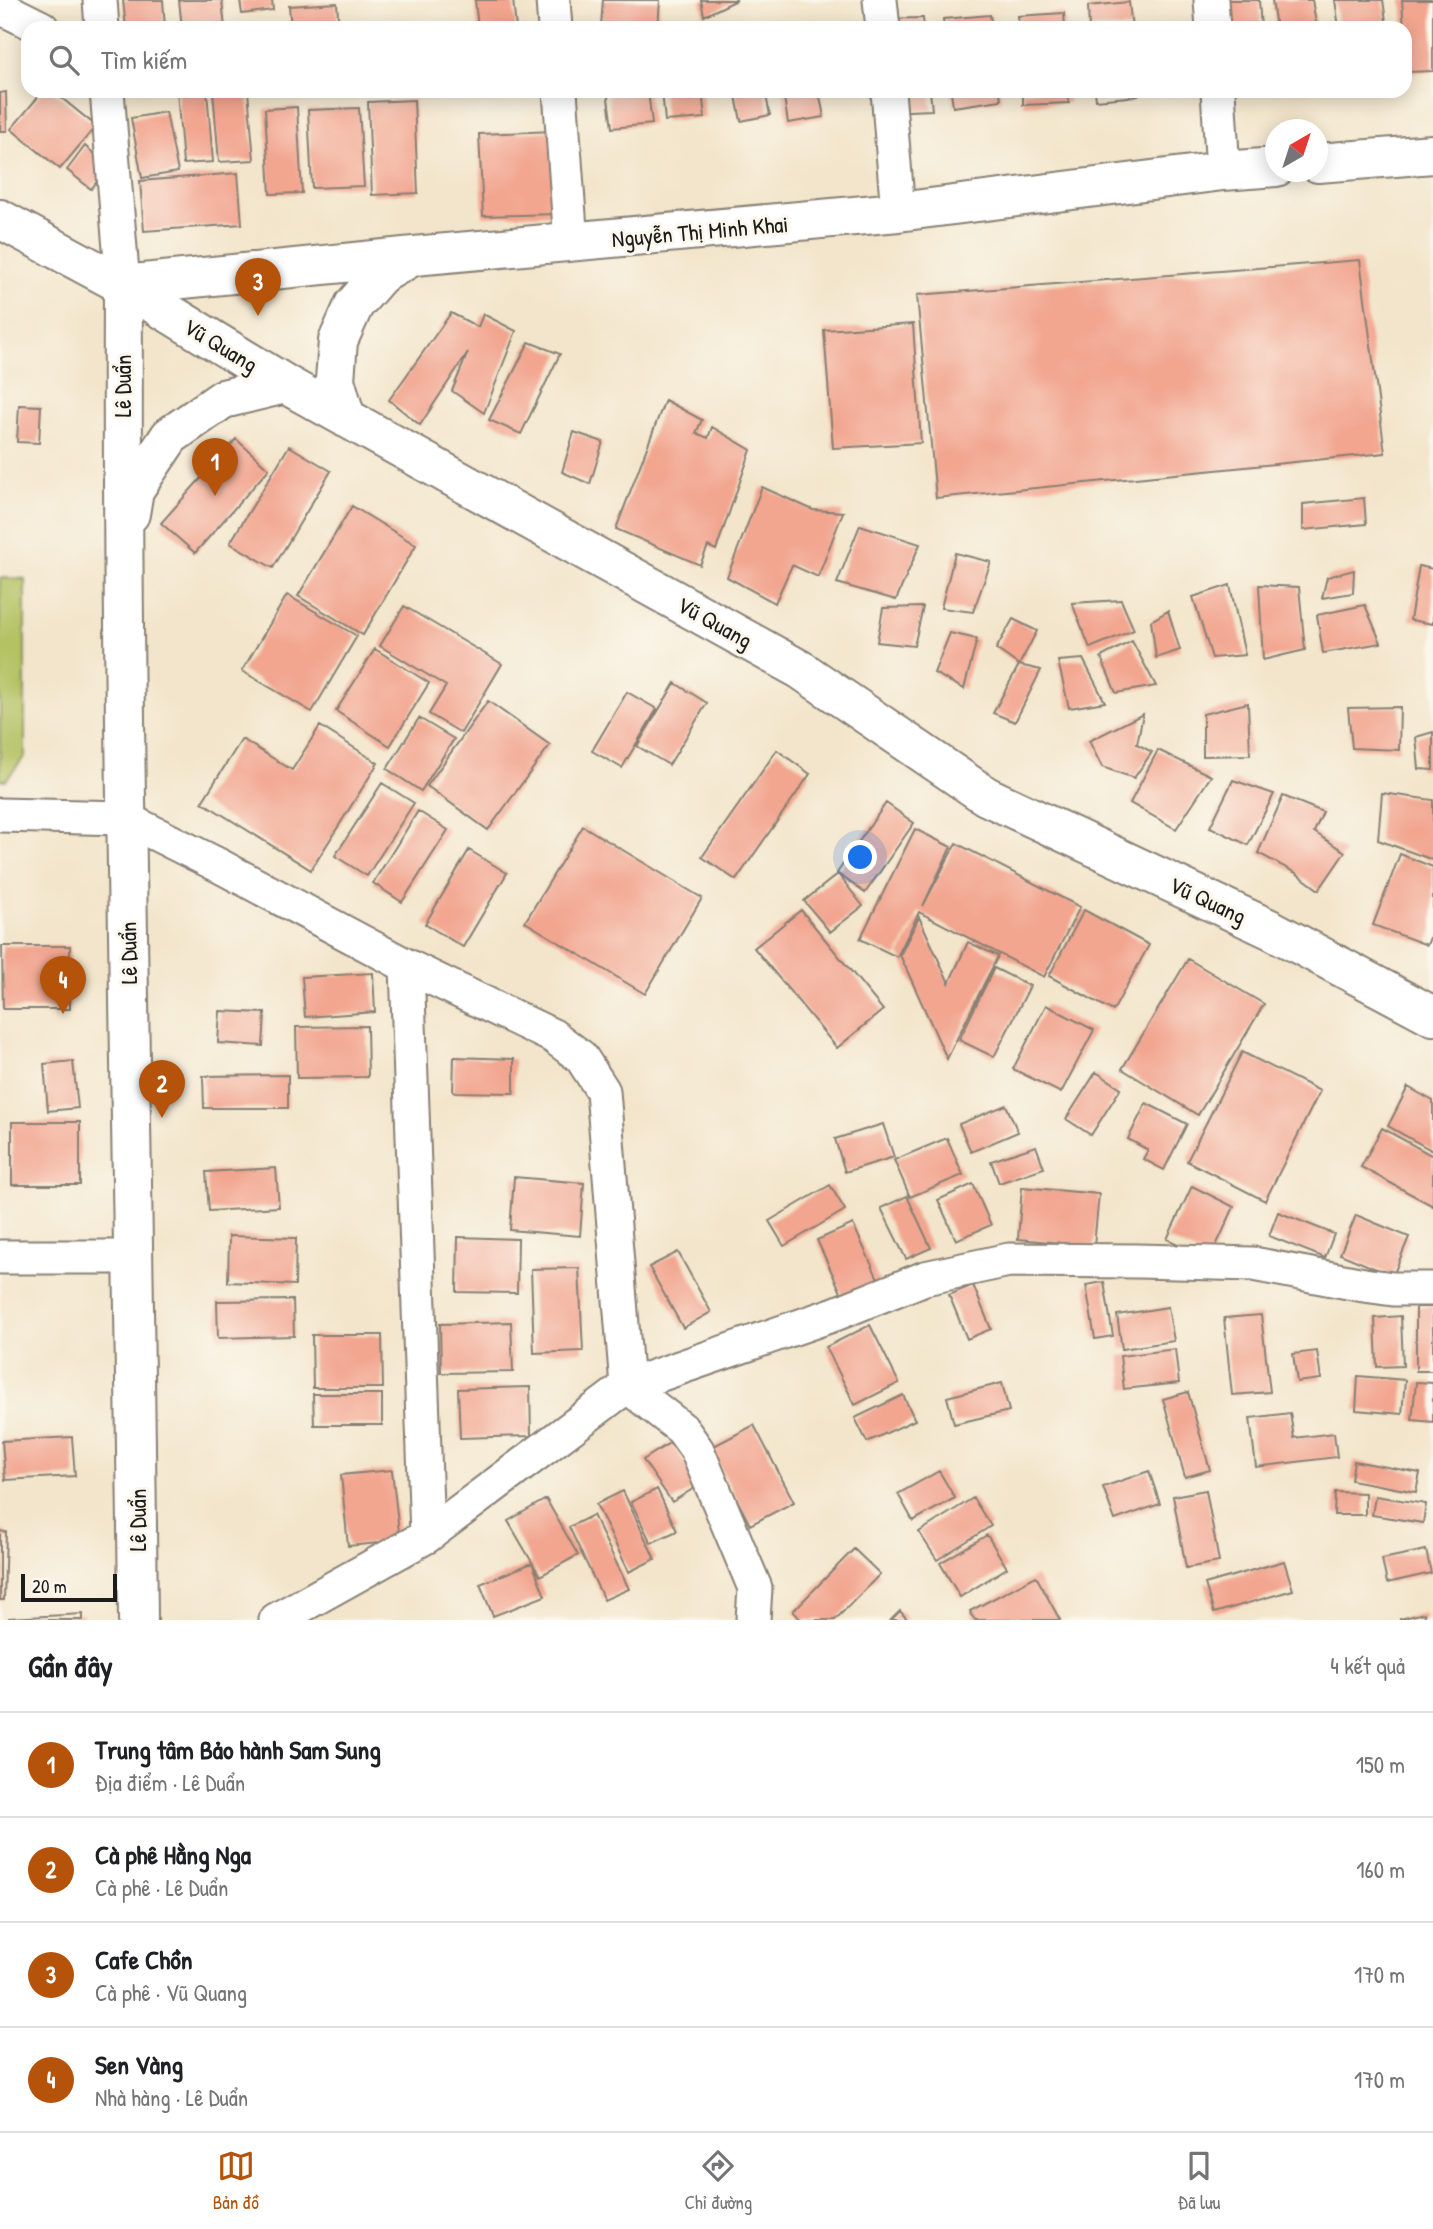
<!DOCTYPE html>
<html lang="vi">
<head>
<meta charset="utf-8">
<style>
	body { margin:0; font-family:"Patrick Hand",sans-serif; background:#f6f6f6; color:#202124 }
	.compass { position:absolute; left:1265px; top:119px; width:63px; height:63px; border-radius:50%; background:#fff; box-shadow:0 4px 18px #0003; rotate:39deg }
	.scale { position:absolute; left:21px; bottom:18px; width:96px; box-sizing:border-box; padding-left:7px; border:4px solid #1c1c1c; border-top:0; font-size:19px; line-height:24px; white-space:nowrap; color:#1c1c1c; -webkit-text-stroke:5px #fbf7ec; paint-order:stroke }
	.you { position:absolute; left:861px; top:858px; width:24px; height:24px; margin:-18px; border:5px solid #fff; border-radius:50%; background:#1a73e8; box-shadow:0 0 0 10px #1a73e833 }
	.badge { display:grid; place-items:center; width:46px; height:46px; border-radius:50%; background:#b45309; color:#fff; font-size:23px; font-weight:700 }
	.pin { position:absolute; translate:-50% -58px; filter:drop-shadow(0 2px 4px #0008) }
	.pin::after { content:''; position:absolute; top:37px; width:24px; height:21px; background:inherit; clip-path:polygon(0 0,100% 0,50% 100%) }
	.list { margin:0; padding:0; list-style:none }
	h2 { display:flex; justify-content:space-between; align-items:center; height:91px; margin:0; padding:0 28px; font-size:30px }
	h2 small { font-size:23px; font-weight:400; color:#757577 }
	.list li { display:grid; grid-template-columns:46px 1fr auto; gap:21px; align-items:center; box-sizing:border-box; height:105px; padding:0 28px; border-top:2px solid #e0e0e0 }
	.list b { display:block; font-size:26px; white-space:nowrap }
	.list p { margin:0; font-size:23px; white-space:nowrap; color:#757577 }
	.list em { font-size:23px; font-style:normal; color:#757577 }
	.icon { flex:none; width:38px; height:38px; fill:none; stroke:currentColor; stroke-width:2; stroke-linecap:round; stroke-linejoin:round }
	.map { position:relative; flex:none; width:1433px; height:1620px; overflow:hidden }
	.search { position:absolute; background:#fff; box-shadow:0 4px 18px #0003; left:21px; right:21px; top:21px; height:77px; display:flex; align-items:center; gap:18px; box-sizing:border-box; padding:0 24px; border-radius:21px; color:#757577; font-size:26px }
	.sheet { height:511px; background:#fff }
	nav { display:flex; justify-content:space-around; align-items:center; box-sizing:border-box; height:98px; border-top:2px solid #e0e0e0; background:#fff; font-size:19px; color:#757577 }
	nav a { display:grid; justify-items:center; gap:4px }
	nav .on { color:#b45309 }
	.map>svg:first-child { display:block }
	.grass { fill:#b4c264; stroke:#686f40; stroke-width:2 }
	.building { fill:#f2a58f }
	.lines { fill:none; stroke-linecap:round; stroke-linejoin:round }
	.minor-casing { stroke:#888074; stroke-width:37 }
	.major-casing { stroke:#888074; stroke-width:42 }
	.minor { stroke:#fff; stroke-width:33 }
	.major { stroke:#fff; stroke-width:38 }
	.labels { text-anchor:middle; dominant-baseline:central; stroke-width:6; stroke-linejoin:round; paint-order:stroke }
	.street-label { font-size:23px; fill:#1c1c1c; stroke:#fbf7ec }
</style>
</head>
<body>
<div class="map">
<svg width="1433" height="1620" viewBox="0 0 1433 1620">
	<rect width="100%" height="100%" fill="#fbf7ec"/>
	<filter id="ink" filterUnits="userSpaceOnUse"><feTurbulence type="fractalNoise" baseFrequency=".0143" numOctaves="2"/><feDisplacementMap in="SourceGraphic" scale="14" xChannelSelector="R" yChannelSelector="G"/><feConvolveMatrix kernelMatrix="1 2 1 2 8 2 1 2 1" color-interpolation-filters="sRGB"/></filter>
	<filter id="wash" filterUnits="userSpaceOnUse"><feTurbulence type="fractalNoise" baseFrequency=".00686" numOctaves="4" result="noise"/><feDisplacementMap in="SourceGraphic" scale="28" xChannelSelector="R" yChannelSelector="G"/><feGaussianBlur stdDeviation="1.57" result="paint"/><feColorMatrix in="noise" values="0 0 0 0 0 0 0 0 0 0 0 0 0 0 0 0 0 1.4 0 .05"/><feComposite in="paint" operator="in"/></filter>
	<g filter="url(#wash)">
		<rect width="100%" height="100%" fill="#f3e5cb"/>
		<path class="grass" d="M 0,578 L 25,579 L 25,756 L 6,780 L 0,780 Z"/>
		<g id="blocks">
			<path class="building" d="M 123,0 L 163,0 L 165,28 L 126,28 Z
				M 179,0 L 222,0 L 225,28 L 182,28 Z
				M 240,0 L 272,0 L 273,10 L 242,14 Z
				M 475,0 L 513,0 L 516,28 L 478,28 Z
				M 603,0 L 660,0 L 658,28 L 601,25 Z
				M 701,0 L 737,0 L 704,16 Z
				M 1215,0 L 1259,0 L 1261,28 L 1216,28 Z
				M 1272,0 L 1312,0 L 1317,28 L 1276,28 Z
				M 1335,0 L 1383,0 L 1387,28 L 1339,28 Z
				M 1402,0 L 1433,0 L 1433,71 L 1407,72 Z
				M 1129,2 L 1132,28 L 1089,28 L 1088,6 Z
				M 337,3 L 339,28 L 291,28 L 289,6 Z
				M 1064,13 L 1065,28 L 1019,28 L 1018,16 Z
				M 990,15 L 992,28 L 944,28 L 943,19 Z
				M 923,18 L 924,28 L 875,28 L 874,19 Z
				M 43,91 L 53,91 L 96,126 L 60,169 L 11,129 Z
				M 177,91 L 207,91 L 213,162 L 183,164 Z
				M 213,91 L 248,91 L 254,160 L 219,162 Z
				M 607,91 L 648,91 L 652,124 L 612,128 Z
				M 662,91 L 702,91 L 705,118 L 665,121 Z
				M 735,91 L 765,91 L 770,115 L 741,121 Z
				M 783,91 L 819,91 L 824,117 L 788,123 Z
				M 882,91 L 930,91 L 932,110 L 885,112 Z
				M 951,91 L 1000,91 L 1001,100 L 953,107 Z
				M 1023,91 L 1068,91 L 1069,103 L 1023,105 Z
				M 1095,91 L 1137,91 L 1138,96 L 1096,100 Z
				M 6,92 L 7,131 L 0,131 L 0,93 Z
				M 414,100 L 418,193 L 372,195 L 368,102 Z
				M 297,107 L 302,193 L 270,194 L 265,109 Z
				M 359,108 L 364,186 L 312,188 L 308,110 Z
				M 166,112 L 178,172 L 142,178 L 131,118 Z
				M 554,131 L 557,214 L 483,216 L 479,134 Z
				M 85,146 L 109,166 L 91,189 L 67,170 Z
				M 238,173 L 242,224 L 144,231 L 140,181 Z
				M 1360,260 L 1385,453 L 936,498 L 917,295 Z
				M 451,313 L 478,327 L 483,314 L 516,331 L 484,413 L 452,391 L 468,352 L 420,425 L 389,400 Z
				M 913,324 L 921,443 L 833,448 L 824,330 Z
				M 529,342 L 560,354 L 521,434 L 489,420 Z
				M 665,400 L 702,420 L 696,433 L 708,438 L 712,427 L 751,450 L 716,550 L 708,546 L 700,565 L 616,529 Z
				M 19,405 L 41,406 L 39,443 L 17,442 Z
				M 574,432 L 603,442 L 590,484 L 562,472 Z
				M 236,439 L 269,469 L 195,553 L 161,523 Z
				M 289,446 L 331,471 L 273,568 L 230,543 Z
				M 762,487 L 813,510 L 843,512 L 818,577 L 792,565 L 775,603 L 727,577 Z
				M 1364,498 L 1366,524 L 1303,530 L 1303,504 Z
				M 352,506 L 416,545 L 363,635 L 298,596 Z
				M 860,525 L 920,544 L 896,600 L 837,583 Z
				M 955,553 L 991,562 L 973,612 L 941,608 Z
				M 1419,566 L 1433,569 L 1433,624 L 1410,620 Z
				M 1354,570 L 1353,593 L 1322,598 L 1327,577 Z
				M 1230,585 L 1245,655 L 1212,658 L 1193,597 Z
				M 1259,585 L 1299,587 L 1305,650 L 1263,660 Z
				M 287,595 L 357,636 L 312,712 L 242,671 Z
				M 1121,600 L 1134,630 L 1090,648 L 1072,603 Z
				M 1365,605 L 1381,643 L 1323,653 L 1317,615 Z
				M 404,606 L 502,664 L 461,733 L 429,714 L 446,686 L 380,646 Z
				M 923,607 L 914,646 L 877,642 L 883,608 Z
				M 1168,611 L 1180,650 L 1156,658 L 1151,621 Z
				M 1013,619 L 1037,631 L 1019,665 L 996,649 Z
				M 950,633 L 977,639 L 964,689 L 934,673 Z
				M 1132,641 L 1156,686 L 1116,693 L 1101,657 Z
				M 375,649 L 429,683 L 390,746 L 336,711 Z
				M 1083,659 L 1105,702 L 1069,708 L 1058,661 Z
				M 1019,665 L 1041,670 L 1015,722 L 993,713 Z
				M 675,683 L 707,703 L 669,765 L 637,746 Z
				M 627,692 L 657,709 L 622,768 L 592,751 Z
				M 488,701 L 550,745 L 488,830 L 427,786 Z
				M 1248,703 L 1250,755 L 1203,756 L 1203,714 Z
				M 1400,707 L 1399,750 L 1352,748 L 1348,708 Z
				M 1143,714 L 1137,744 L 1152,752 L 1134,778 L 1102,767 L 1089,741 Z
				M 419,718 L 454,739 L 421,791 L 387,769 Z
				M 320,726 L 378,763 L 311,870 L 202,802 L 242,739 L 292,770 Z
				M 1433,732 L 1433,770 L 1419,769 L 1416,737 Z
				M 777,750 L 810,774 L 736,880 L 702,857 Z
				M 1158,750 L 1211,776 L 1176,829 L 1130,803 Z
				M 1233,780 L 1274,794 L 1248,845 L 1210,827 Z
				M 382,783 L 414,803 L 367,876 L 335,856 Z
				M 1382,793 L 1433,800 L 1433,860 L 1378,840 Z
				M 1283,796 L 1323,812 L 1314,832 L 1345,852 L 1319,890 L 1296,873 L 1258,853 Z
				M 886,803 L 914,823 L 865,893 L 837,873 Z
				M 418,811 L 448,830 L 402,902 L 373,883 Z
				M 583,826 L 702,898 L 645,994 L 525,922 Z
				M 915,829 L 951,847 L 923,906 L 956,843 L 1080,907 L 1044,977 L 919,912 L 897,957 L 860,939 Z
				M 469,850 L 507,873 L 463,947 L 425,924 Z
				M 1400,854 L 1433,867 L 1433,930 L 1427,945 L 1373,925 Z
				M 838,874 L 863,906 L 830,932 L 804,901 Z
				M 801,910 L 883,1010 L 837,1048 L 754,948 Z
				M 1084,910 L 1149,945 L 1113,1011 L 1049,976 Z
				M 919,917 L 949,983 L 968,942 L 998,956 L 947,1059 L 900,955 Z
				M 2,946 L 70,946 L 70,1009 L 3,1009 Z
				M 1188,959 L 1264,1004 L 1198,1115 L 1122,1069 Z
				M 994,968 L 1030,986 L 994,1057 L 959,1040 Z
				M 373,973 L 375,1012 L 305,1017 L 302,977 Z
				M 1046,1005 L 1094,1030 L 1061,1093 L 1013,1069 Z
				M 220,1011 L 265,1013 L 263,1046 L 218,1043 Z
				M 367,1026 L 368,1077 L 297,1078 L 296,1027 Z
				M 1242,1052 L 1320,1091 L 1265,1201 L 1187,1161 Z
				M 454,1057 L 514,1059 L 514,1093 L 453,1092 Z
				M 73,1061 L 78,1108 L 48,1111 L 44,1064 Z
				M 1096,1072 L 1121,1088 L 1091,1135 L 1066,1119 Z
				M 288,1075 L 288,1108 L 204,1108 L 203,1076 Z
				M 1408,1087 L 1433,1101 L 1433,1151 L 1388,1126 Z
				M 1146,1103 L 1187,1124 L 1164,1170 L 1143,1159 L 1148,1150 L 1128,1139 Z
				M 1006,1105 L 1018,1132 L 971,1152 L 959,1124 Z
				M 12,1122 L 80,1122 L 80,1185 L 12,1185 Z
				M 883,1124 L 894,1157 L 845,1172 L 835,1139 Z
				M 1382,1128 L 1433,1156 L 1433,1206 L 1361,1167 Z
				M 947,1138 L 963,1175 L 910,1197 L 894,1160 Z
				M 1036,1146 L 1044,1168 L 999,1183 L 991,1161 Z
				M 276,1168 L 279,1207 L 209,1211 L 206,1172 Z
				M 514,1177 L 584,1183 L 580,1236 L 510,1230 Z
				M 973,1184 L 991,1225 L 956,1240 L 938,1200 Z
				M 830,1185 L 845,1210 L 784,1246 L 769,1221 Z
				M 1192,1186 L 1234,1207 L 1210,1259 L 1167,1239 Z
				M 1022,1187 L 1099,1194 L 1094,1246 L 1018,1239 Z
				M 907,1196 L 931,1248 L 906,1259 L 881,1208 Z
				M 1278,1212 L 1334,1234 L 1325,1258 L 1269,1236 Z
				M 1356,1215 L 1409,1237 L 1393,1276 L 1340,1254 Z
				M 853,1224 L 880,1283 L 844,1299 L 817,1240 Z
				M 229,1236 L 296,1238 L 295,1285 L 228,1282 Z
				M 458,1237 L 518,1239 L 517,1293 L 457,1292 Z
				M 678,1252 L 711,1312 L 683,1328 L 649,1267 Z
				M 579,1268 L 583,1351 L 534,1353 L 531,1269 Z
				M 1104,1282 L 1113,1336 L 1095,1339 L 1086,1285 Z
				M 973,1285 L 991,1329 L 967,1339 L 949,1295 Z
				M 293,1300 L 294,1336 L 218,1338 L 217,1301 Z
				M 1168,1307 L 1174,1341 L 1122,1349 L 1117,1315 Z
				M 1416,1307 L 1433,1307 L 1433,1371 L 1416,1371 Z
				M 1261,1315 L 1270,1392 L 1232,1395 L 1224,1318 Z
				M 1401,1316 L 1403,1366 L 1377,1367 L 1375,1318 Z
				M 511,1322 L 513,1372 L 441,1373 L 440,1324 Z
				M 870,1325 L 899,1383 L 855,1405 L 826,1347 Z
				M 312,1335 L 382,1335 L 383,1388 L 313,1388 Z
				M 1175,1349 L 1179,1383 L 1124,1389 L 1120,1356 Z
				M 1317,1351 L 1321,1379 L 1297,1382 L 1293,1354 Z
				M 1358,1376 L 1405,1380 L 1402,1414 L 1356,1410 Z
				M 1416,1382 L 1433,1383 L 1433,1422 L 1412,1420 Z
				M 1002,1383 L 1009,1411 L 954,1424 L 947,1397 Z
				M 530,1387 L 531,1436 L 460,1438 L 458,1389 Z
				M 1188,1392 L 1210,1470 L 1185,1477 L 1163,1399 Z
				M 313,1394 L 382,1394 L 382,1425 L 314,1425 Z
				M 903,1395 L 915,1420 L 867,1442 L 855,1418 Z
				M 1290,1413 L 1294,1438 L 1334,1433 L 1337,1457 L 1256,1467 L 1250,1418 Z
				M 754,1425 L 794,1502 L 750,1525 L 710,1448 Z
				M 72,1437 L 75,1476 L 5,1480 L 2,1441 Z
				M 671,1442 L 699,1485 L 672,1502 L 643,1460 Z
				M 1354,1461 L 1420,1473 L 1416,1492 L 1351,1480 Z
				M 392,1470 L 400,1541 L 348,1546 L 341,1475 Z
				M 939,1471 L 955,1498 L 913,1521 L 898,1494 Z
				M 1149,1471 L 1160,1504 L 1115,1520 L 1103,1487 Z
				M 657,1489 L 677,1531 L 651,1543 L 631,1502 Z
				M 1206,1490 L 1219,1562 L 1186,1568 L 1173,1496 Z
				M 623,1491 L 655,1559 L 629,1572 L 596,1504 Z
				M 1335,1492 L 1365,1493 L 1365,1515 L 1334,1515 Z
				M 1375,1496 L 1426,1504 L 1423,1523 L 1372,1515 Z
				M 973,1498 L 991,1526 L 937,1560 L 919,1532 Z
				M 546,1499 L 578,1555 L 540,1576 L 508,1521 Z
				M 593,1515 L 629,1589 L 604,1600 L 569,1527 Z
				M 0,1531 L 6,1532 L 4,1600 L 0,1600 Z
				M 987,1535 L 1007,1568 L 960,1597 L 940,1563 Z
				M 854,1549 L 880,1574 L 835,1620 L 801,1620 L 793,1611 Z
				M 1426,1550 L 1431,1573 L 1387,1583 L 1382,1559 Z
				M 1284,1561 L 1293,1590 L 1214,1613 L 1205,1584 Z
				M 532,1563 L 545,1596 L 493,1616 L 480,1584 Z
				M 1036,1576 L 1060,1620 L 975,1620 L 970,1611 Z
				M 900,1611 L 908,1620 L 891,1620 Z
				M 1424,1613 L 1426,1620 L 1400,1620 L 1400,1619 Z
				M 83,1614 L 83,1620 L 9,1620 L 9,1618 Z"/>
		</g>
	</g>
	<g filter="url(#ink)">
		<use href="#blocks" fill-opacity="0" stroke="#888074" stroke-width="2"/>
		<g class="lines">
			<g class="minor-casing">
				<path id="minor" d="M 100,0 L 102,28
					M 553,0 L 555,28
					M 880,0 L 883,28
					M 1211,0 L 1213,28
					M 0,7 L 42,28
					M 107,91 L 123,285
					M 560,91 L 571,243
					M 888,91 L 898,212
					M 1218,91 L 1223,171
					M 0,815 L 124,818 L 220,866 L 407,966 L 553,1036 L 581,1057 L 603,1091 L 627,1386 L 682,1429 L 697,1450 L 755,1588 L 753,1620
					M 407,966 L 427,1536
					M 0,1257 L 135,1257
					M 276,1620 L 427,1536 L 627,1386 L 835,1314 L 925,1278 L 1009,1260 L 1138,1261 L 1253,1264 L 1364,1285 L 1393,1289 L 1433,1289"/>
			</g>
			<g class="major-casing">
				<path id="major" d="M 1318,163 L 1433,154
					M 0,219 L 123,285 L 285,384 L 801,670 L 986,796 L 1272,930 L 1433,1016
					M 123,285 C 121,730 134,1175 138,1620
					M 123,285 L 414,256 L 898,212 L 1223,171 L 1276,167
					M 346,418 L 335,380 L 338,341 L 354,305 L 380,275 L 411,257
					M 130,514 L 134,490 L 170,436 L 223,399 L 285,384"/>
			</g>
			<use href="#minor" class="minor"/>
			<use href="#major" class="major"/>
		</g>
	</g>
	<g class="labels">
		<g class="street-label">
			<text transform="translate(700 231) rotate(-5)">Nguyễn Thị Minh Khai</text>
			<text transform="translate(221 345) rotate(31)">Vũ Quang</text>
			<text transform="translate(122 386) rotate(-90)">Lê Duẩn</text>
			<text transform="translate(715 622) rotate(29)">Vũ Quang</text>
			<text transform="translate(1208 900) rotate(25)">Vũ Quang</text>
			<text transform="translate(128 953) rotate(-91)">Lê Duẩn</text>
			<text transform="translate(137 1520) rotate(-90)">Lê Duẩn</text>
		</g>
	</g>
</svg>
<svg class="compass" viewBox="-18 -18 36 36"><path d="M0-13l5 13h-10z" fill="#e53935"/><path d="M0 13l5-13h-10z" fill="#757577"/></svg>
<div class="scale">20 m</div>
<div class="you"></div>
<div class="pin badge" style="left:215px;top:496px">1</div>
<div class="pin badge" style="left:162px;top:1118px">2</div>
<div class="pin badge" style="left:258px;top:316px">3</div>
<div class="pin badge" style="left:63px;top:1014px">4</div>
<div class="search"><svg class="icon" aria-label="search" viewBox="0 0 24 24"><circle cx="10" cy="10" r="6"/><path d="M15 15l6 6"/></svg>Tìm kiếm</div>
</div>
<section class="sheet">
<h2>Gần đây<small>4 kết quả</small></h2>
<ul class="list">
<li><span class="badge">1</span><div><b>Trung tâm Bảo hành Sam Sung</b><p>Địa điểm · Lê Duẩn</p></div><em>150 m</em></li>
<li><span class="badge">2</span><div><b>Cà phê Hằng Nga</b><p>Cà phê · Lê Duẩn</p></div><em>160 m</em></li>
<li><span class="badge">3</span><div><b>Cafe Chồn</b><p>Cà phê · Vũ Quang</p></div><em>170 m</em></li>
<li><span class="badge">4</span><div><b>Sen Vàng</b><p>Nhà hàng · Lê Duẩn</p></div><em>170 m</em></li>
</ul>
</section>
<nav>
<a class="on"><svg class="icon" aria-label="map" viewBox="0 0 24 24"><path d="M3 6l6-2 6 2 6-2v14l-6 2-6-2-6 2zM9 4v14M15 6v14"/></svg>Bản đồ</a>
<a><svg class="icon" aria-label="directions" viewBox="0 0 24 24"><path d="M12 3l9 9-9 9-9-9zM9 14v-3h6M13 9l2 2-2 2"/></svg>Chỉ đường</a>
<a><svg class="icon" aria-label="saved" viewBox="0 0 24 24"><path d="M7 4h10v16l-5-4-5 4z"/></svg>Đã lưu</a>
</nav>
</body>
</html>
